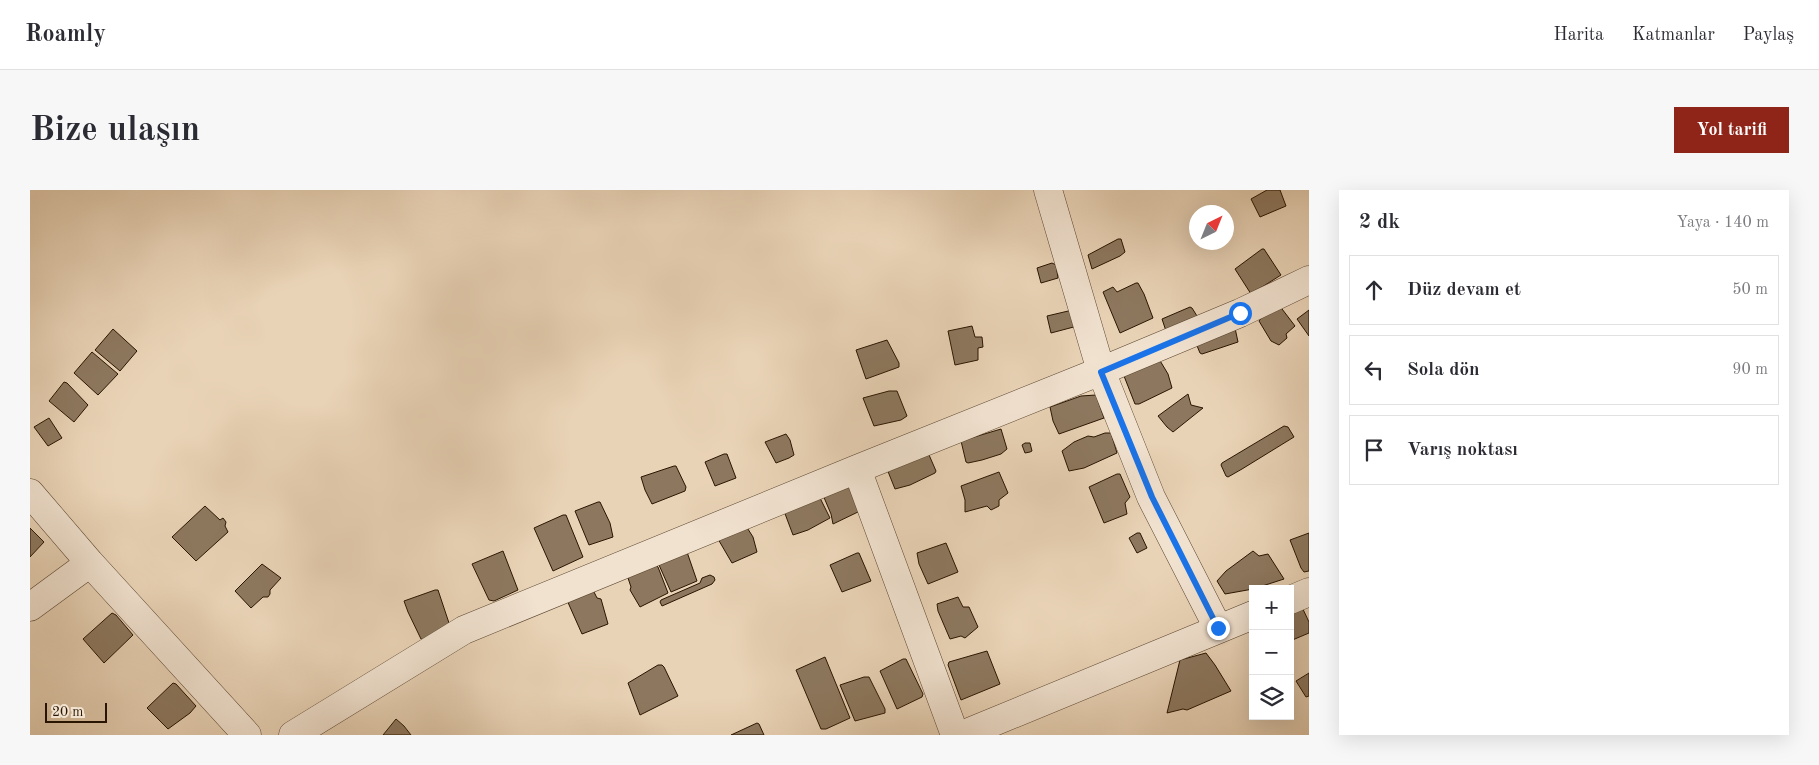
<!DOCTYPE html>
<html lang="tr">
<head>
<meta charset="utf-8">
<style>
	body { margin:0; font-family:"Old Standard TT",serif; background:#f7f7f7; color:#2b2b33 }
	.controls { position:absolute; right:15px; bottom:15px; display:grid; overflow:hidden; border-radius:0px; box-shadow:0 5px 20px #0002 }
	.controls button { width:45px; height:45px; display:grid; place-items:center; padding:0; border:0; border-bottom:1px solid #e1e1e2; background:#fff; color:#2b2b33; font:25px sans-serif }
	.compass { position:absolute; left:1159px; top:15px; width:45px; height:45px; border-radius:50%; background:#fff; box-shadow:0 5px 20px #0002; rotate:43deg }
	.scale { position:absolute; left:15px; bottom:12px; width:62px; box-sizing:border-box; padding-left:5px; border:2px solid #291501; border-top:0; font-size:14px; line-height:18px; white-space:nowrap; color:#291501; -webkit-text-stroke:4px #f1e2d0; paint-order:stroke }
	.stop { position:absolute; width:15px; height:15px; margin:-11px; border:4px solid #1a73e8; border-radius:50%; background:#fff }
	.stop.end { background:#1a73e8; border-color:#fff; box-shadow:0 1px 5px #0008 }
	.list { margin:0; padding:0; list-style:none }
	h2 { display:flex; justify-content:space-between; align-items:center; height:65px; margin:0; padding:0 20px; font-size:21px }
	h2 small { font-size:16px; font-weight:400; color:#7c7c81 }
	.list li { display:grid; grid-template-columns:32px 1fr auto; gap:15px; align-items:center; box-sizing:border-box; height:70px; margin:0 10px 10px; padding:0 10px; border:1px solid #e1e1e2; border-radius:0px }
	.list b { display:block; font-size:19px; white-space:nowrap }
	.list em { font-size:16px; font-style:normal; color:#7c7c81 }
	.icon { flex:none; width:28px; height:28px; fill:none; stroke:currentColor; stroke-width:2; stroke-linecap:round; stroke-linejoin:round }
	.map { position:relative; flex:none; width:1279px; height:545px; overflow:hidden; border-radius:0px }
	header { display:flex; align-items:center; gap:30px; box-sizing:border-box; height:70px; padding:0 25px; background:#fff; border-bottom:1px solid #e1e1e2 }
	header strong { font-size:24px }
	nav { display:flex; gap:28px; margin-inline-start:auto; font-size:18px }
	.intro { display:flex; align-items:center; justify-content:space-between; box-sizing:border-box; height:120px; padding:0 30px }
	h1 { margin:0; font-size:35px }
	.button { padding:12px 22px; border-radius:0px; background:#8f2418; color:#fff; font-size:18px; font-weight:700 }
	main { display:flex; gap:30px; padding:0 30px }
	aside { flex:1; background:#fff; border-radius:0px; box-shadow:0 5px 20px #0002 }
	.map>svg:first-child { display:block }
	.building { fill:#8d785f; stroke:#291501 }
	.lines { fill:none; stroke-linecap:round; stroke-linejoin:round }
	.minor-casing { stroke:#59442e; stroke-width:29 }
	.minor { stroke:#f1e2d0; stroke-width:28 }
	.route { stroke:#1a73e8; stroke-width:6 }
</style>
</head>
<body>
<header>
<strong>Roamly</strong>
<nav><a>Harita</a><a>Katmanlar</a><a>Paylaş</a></nav>
</header>
<div class="intro"><h1>Bize ulaşın</h1><a class="button">Yol tarifi</a></div>
<main>
<div class="map">
<svg width="1279" height="545" viewBox="0 0 1279 545">
	<rect width="100%" height="100%" fill="#e9d3b6"/>
	<filter id="stains"><feTurbulence type="fractalNoise" baseFrequency=".004" numOctaves="4"/><feColorMatrix values="0 0 0 0 .2 0 0 0 0 .09 0 0 0 0 .02 0 0 0 .5 -.17"/></filter>
	<radialGradient id="worn" r=".72"><stop offset=".6" stop-color="#630" stop-opacity="0"/><stop offset="1" stop-color="#630" stop-opacity=".3"/></radialGradient>
	<path class="building" d="M 1237,0 L 1250,0 L 1256,16 L 1230,27 L 1221,9 Z
		M 1088,49 L 1091,49 L 1095,62 L 1090,66 L 1062,79 L 1058,65 Z
		M 1232,59 L 1234,59 L 1251,85 L 1221,104 L 1205,79 Z
		M 1022,73 L 1026,75 L 1028,88 L 1011,93 L 1007,78 Z
		M 1106,93 L 1108,93 L 1114,104 L 1123,128 L 1090,143 L 1073,102 L 1083,97 L 1087,102 Z
		M 1249,115 L 1265,136 L 1256,144 L 1257,148 L 1249,155 L 1241,151 L 1229,131 L 1236,122 Z
		M 1160,117 L 1162,118 L 1167,126 L 1136,141 L 1132,129 Z
		M 1051,118 L 1055,134 L 1021,143 L 1017,126 Z
		M 1279,120 L 1279,146 L 1267,129 Z
		M 942,136 L 945,147 L 952,147 L 953,157 L 948,158 L 948,170 L 925,175 L 918,141 Z
		M 1205,138 L 1208,152 L 1172,164 L 1170,163 L 1165,151 Z
		M 83,139 L 107,161 L 90,181 L 65,160 Z
		M 857,150 L 869,173 L 869,177 L 836,189 L 826,160 Z
		M 62,162 L 88,184 L 68,205 L 44,183 Z
		M 1129,169 L 1138,184 L 1142,198 L 1109,214 L 1105,214 L 1094,186 Z
		M 34,192 L 37,193 L 58,215 L 44,232 L 19,211 Z
		M 859,201 L 867,201 L 877,226 L 871,230 L 844,236 L 833,208 Z
		M 1158,204 L 1161,215 L 1173,218 L 1143,242 L 1137,237 L 1128,226 Z
		M 1066,205 L 1074,228 L 1029,244 L 1023,231 L 1020,217 L 1051,206 Z
		M 19,228 L 32,248 L 18,256 L 4,237 Z
		M 1254,236 L 1258,237 L 1264,247 L 1212,279 L 1198,287 L 1196,286 L 1191,275 L 1192,273 Z
		M 971,239 L 977,259 L 971,264 L 952,270 L 938,273 L 936,272 L 931,251 Z
		M 1075,243 L 1081,243 L 1087,263 L 1054,278 L 1039,281 L 1032,261 L 1044,252 L 1058,246 L 1064,247 Z
		M 756,244 L 760,250 L 764,265 L 759,268 L 746,273 L 735,252 Z
		M 995,253 L 1000,253 L 1002,261 L 1000,262 L 995,263 L 992,255 Z
		M 896,258 L 906,281 L 905,283 L 880,295 L 865,299 L 855,274 Z
		M 694,264 L 697,264 L 706,288 L 685,296 L 675,272 Z
		M 644,276 L 646,276 L 656,297 L 655,301 L 622,314 L 615,300 L 611,287 Z
		M 969,282 L 978,303 L 969,310 L 969,316 L 961,320 L 957,316 L 935,322 L 935,310 L 931,296 Z
		M 1087,284 L 1090,284 L 1100,307 L 1095,313 L 1097,324 L 1074,333 L 1059,297 Z
		M 816,289 L 830,321 L 803,334 L 801,324 L 790,298 Z
		M 789,306 L 800,328 L 778,340 L 763,345 L 754,321 Z
		M 568,312 L 570,312 L 580,333 L 583,347 L 559,355 L 545,321 Z
		M 175,316 L 190,330 L 193,328 L 196,332 L 195,336 L 198,342 L 166,371 L 142,347 Z
		M 533,325 L 536,325 L 553,367 L 523,381 L 504,338 Z
		M 716,336 L 723,347 L 727,362 L 702,373 L 688,349 Z
		M 0,338 L 14,352 L 0,367 Z
		M 1107,343 L 1110,343 L 1117,358 L 1107,363 L 1099,348 Z
		M 1279,343 L 1279,381 L 1274,382 L 1271,378 L 1260,350 Z
		M 916,353 L 928,382 L 898,394 L 889,374 L 887,363 Z
		M 473,361 L 488,400 L 464,411 L 459,410 L 442,374 Z
		M 1223,361 L 1229,366 L 1238,364 L 1254,389 L 1223,399 L 1195,404 L 1187,391 L 1196,381 Z
		M 657,362 L 667,391 L 641,402 L 629,375 Z
		M 827,363 L 829,363 L 841,391 L 812,402 L 800,375 Z
		M 624,373 L 628,377 L 638,403 L 610,417 L 600,400 L 601,397 L 597,385 Z
		M 232,374 L 251,388 L 240,400 L 240,404 L 238,407 L 233,407 L 221,418 L 205,401 Z
		M 680,385 L 684,387 L 685,390 L 682,394 L 632,416 L 630,412 L 631,410 L 670,393 L 672,388 Z
		M 562,398 L 567,408 L 571,409 L 578,434 L 552,444 L 536,408 Z
		M 405,400 L 408,400 L 420,436 L 394,451 L 391,449 L 378,422 L 374,411 Z
		M 928,407 L 933,417 L 939,417 L 948,437 L 935,448 L 931,446 L 920,449 L 908,421 L 907,414 Z
		M 1271,415 L 1279,432 L 1279,443 L 1260,451 L 1260,418 Z
		M 82,423 L 86,425 L 103,445 L 74,473 L 53,449 Z
		M 957,461 L 970,494 L 931,510 L 918,475 L 919,472 Z
		M 1176,463 L 1185,475 L 1201,501 L 1157,520 L 1153,519 L 1137,523 L 1150,470 Z
		M 795,467 L 820,528 L 796,539 L 791,539 L 766,480 Z
		M 873,469 L 876,469 L 893,504 L 892,507 L 867,519 L 850,481 Z
		M 628,475 L 632,475 L 634,477 L 648,506 L 610,525 L 598,493 Z
		M 1279,483 L 1279,506 L 1276,507 L 1266,491 Z
		M 834,487 L 839,487 L 855,519 L 855,523 L 825,531 L 810,495 Z
		M 143,493 L 146,494 L 166,516 L 160,523 L 138,539 L 117,518 Z
		M 366,529 L 374,536 L 381,545 L 353,545 Z
		M 727,533 L 729,534 L 734,545 L 701,545 Z"/>
	<g class="lines">
		<g class="minor-casing">
			<path id="minor" d="M 1018,0 L 1071,181 L 1121,307 L 1188,438
				M 827,279 L 925,545
				M 0,303 L 60,373 L 217,545
				M 1260,410 L 1279,402
				M 0,417 L 60,373
				M 263,545 L 434,440 L 827,279 L 1071,181 L 1210,123 L 1279,90
				M 932,545 L 1223,425"/>
		</g>
		<use href="#minor" class="minor"/>
	</g>
	<g class="lines">
		<path class="route" d="M 1188,438 L 1122,307 L 1071,182 L 1210,123"/>
	</g>
	<rect width="100%" height="100%" filter="url(#stains)"/>
	<rect width="100%" height="100%" fill="url(#worn)"/>
</svg>
<div class="controls">
<button>+</button>
<button>−</button>
<button><svg class="icon" aria-label="layers" viewBox="0 0 24 24"><path d="M12 4l9 5-9 5-9-5zM3 14l9 5 9-5"/></svg></button>
</div>
<svg class="compass" viewBox="-18 -18 36 36"><path d="M0-13l5 13h-10z" fill="#e53935"/><path d="M0 13l5-13h-10z" fill="#7c7c81"/></svg>
<div class="scale">20 m</div>
<div class="stop" style="left:1210px;top:123px"></div>
<div class="stop end" style="left:1188px;top:438px"></div>
</div>
<aside>
<h2>2 dk<small>Yaya · 140 m</small></h2>
<ul class="list">
<li><svg class="icon" aria-label="ahead" viewBox="0 0 24 24"><path d="M12 20V5M6 11l6-6 6 6"/></svg><div><b>Düz devam et</b></div><em>50 m</em></li>
<li><svg class="icon" aria-label="left" viewBox="0 0 24 24"><path d="M17 20v-9H6M10 6l-5 5 5 5"/></svg><div><b>Sola dön</b></div><em>90 m</em></li>
<li><svg class="icon" aria-label="arrive" viewBox="0 0 24 24"><path d="M6 21V4h12l-3 4 3 4H6"/></svg><div><b>Varış noktası</b></div></li>
</ul>
</aside>
</main>
</body>
</html>
